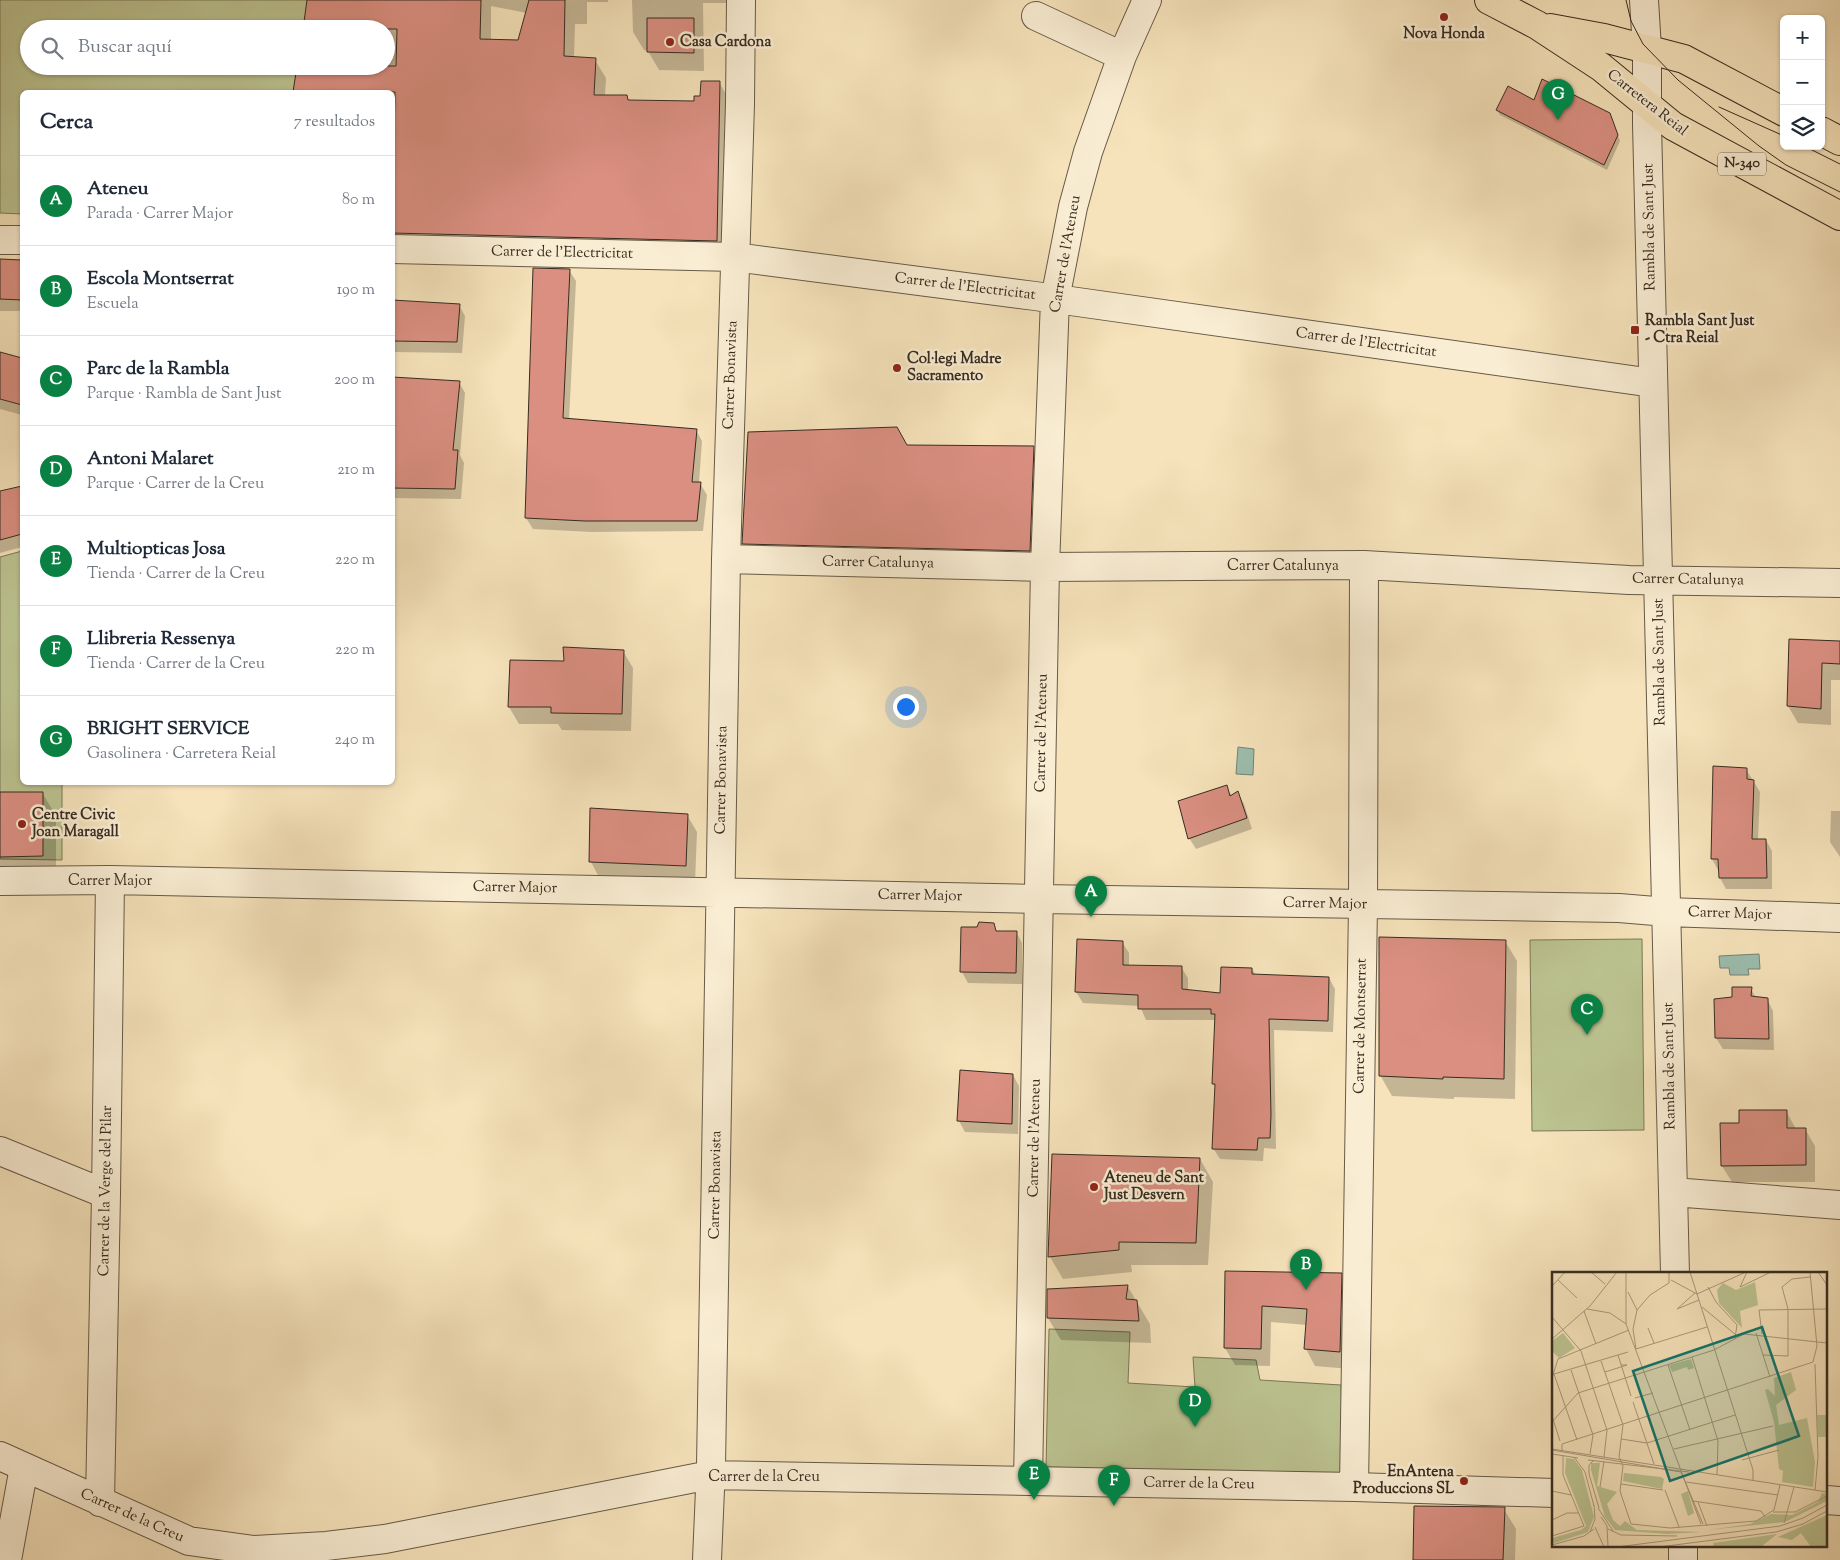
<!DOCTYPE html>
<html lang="es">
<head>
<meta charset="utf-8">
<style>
	body { margin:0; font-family:"Sorts Mill Goudy",serif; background:#f2f2f3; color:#1f2937 }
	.controls { position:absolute; right:15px; top:15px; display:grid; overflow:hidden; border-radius:8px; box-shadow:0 1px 4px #0004 }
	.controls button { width:45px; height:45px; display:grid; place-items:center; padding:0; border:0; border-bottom:1px solid #e0e1e3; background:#fff; color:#1f2937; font:25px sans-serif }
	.you { position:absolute; left:905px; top:706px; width:18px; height:18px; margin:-12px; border:4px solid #fff; border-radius:50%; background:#1a73e8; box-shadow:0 0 0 8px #1a73e833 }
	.badge { display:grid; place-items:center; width:32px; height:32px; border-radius:50%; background:#0b8043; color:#fff; font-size:16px; font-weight:700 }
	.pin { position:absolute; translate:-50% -41px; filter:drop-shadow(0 1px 2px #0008) }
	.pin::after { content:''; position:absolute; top:26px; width:18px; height:15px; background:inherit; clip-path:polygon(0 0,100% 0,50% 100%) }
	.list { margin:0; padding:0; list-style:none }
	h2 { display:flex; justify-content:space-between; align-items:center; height:65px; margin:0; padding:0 20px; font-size:21px }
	h2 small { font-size:16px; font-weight:400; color:#747a83 }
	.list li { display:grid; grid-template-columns:32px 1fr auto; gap:15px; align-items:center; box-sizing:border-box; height:90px; padding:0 20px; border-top:1px solid #e0e1e3 }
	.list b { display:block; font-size:19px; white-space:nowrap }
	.list p { margin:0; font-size:16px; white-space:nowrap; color:#747a83 }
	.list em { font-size:16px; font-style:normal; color:#747a83 }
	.icon { flex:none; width:28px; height:28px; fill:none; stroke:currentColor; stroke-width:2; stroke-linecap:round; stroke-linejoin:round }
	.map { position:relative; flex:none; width:1840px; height:1560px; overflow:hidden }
	.search { position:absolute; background:#fff; box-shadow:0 1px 4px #0004; left:20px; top:20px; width:375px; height:55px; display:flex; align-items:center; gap:12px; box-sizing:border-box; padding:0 18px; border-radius:28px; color:#747a83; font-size:19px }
	.panel { position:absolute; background:#fff; box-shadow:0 1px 4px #0004; left:20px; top:90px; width:375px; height:695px; border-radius:8px }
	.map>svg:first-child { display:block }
	.green { fill:#bcc491; stroke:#7a7858 }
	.water { fill:#9dbeaf; stroke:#748476 }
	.shadow { fill:#0003; fill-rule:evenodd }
	.building { fill:#da8f81; stroke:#372c20 }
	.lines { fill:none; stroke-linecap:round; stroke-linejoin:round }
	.minor-casing { stroke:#675a47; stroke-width:30 }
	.major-casing { stroke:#372c20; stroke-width:30 }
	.minor { stroke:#f9edd3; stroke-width:28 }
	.major { stroke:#f6e3bb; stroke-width:28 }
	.tram { stroke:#372c20; stroke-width:1 }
	.poi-dot { fill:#8f2418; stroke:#f9edd3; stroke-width:2 }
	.labels { text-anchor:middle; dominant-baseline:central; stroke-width:5; stroke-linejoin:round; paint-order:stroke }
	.shield { fill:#f9edd3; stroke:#716656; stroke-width:1 }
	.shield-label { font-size:14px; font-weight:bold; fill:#372c20 }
	.poi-label { font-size:15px; font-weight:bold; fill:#372c20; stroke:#f9edd3; text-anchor:start }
	.street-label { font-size:15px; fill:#372c20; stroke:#f9edd3 }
	.inset-road { fill:none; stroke:#aa9a7d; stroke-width:1 }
	.view { fill:#0f766e; fill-opacity:0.15; stroke:#0f766e; stroke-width:2.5 }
	.inset-edge { fill:none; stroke:#372c20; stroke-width:2.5 }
</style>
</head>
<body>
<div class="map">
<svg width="1840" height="1560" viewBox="0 0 1840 1560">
	<rect width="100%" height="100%" fill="#f6e3bb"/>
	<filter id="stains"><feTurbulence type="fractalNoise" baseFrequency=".004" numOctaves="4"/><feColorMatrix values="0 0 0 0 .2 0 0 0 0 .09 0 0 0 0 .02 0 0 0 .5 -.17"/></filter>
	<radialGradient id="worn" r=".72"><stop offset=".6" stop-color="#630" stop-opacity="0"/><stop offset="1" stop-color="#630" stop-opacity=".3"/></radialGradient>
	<path class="green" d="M 0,0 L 312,0 L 309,29 L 29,29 L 29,66 L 306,66 L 303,92 L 22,92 L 22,214 L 0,213 Z
		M 22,551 L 22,782 L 62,783 L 62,860 L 0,859 L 0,557 Z
		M 1642,939 L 1644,1130 L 1532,1131 L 1530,940 Z
		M 1049,1329 L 1130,1332 L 1128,1383 L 1195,1387 L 1193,1357 L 1256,1360 L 1260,1380 L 1341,1385 L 1344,1475 L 1046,1467 Z"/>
	<path class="water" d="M 1238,747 L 1254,749 L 1253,775 L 1236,774 Z
		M 1759,954 L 1760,969 L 1748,969 L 1749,975 L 1730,975 L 1729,968 L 1720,968 L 1719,956 Z"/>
	<path class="shadow" d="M 308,0 L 608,0 L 608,2 L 587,2 L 587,24 L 575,24 L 574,58 L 595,60 L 606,78 L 605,96 L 627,96 L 629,101 L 695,102 L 719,82 L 730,101 L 727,259 L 392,243 L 392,92 L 295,92 L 298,66 L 386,66 L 386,29 ZM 491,6 L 527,13 L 519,41 L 491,40 Z
		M 632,0 L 732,0 L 732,3 L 703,3 L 704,71 L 659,70 L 648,51 L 644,50 L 633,32 Z
		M 1535,102 L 1612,120 L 1620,141 L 1607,170 L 1500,115 L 1497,110 Z
		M 0,260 L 22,261 L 22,311 L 0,311 Z
		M 534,269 L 569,270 L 576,281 L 569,420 L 696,430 L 702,441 L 699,483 L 700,483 L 707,495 L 703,531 L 592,532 L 533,529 L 526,518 Z
		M 392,301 L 459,305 L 465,316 L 462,353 L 392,352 Z
		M 0,353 L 22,359 L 22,415 L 0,409 Z
		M 392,378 L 459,382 L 465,393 L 460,455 L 464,463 L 461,499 L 392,498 Z
		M 906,446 L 1033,448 L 1039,459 L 1036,562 L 750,555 L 743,543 Z
		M 22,487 L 22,547 L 0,553 L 0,493 Z
		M 1790,640 L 1840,642 L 1840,680 L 1831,680 L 1831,725 L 1798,723 L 1788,706 Z
		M 623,651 L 633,668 L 631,731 L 562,730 L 558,724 L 519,724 L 509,707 L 511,661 L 565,662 Z
		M 1714,768 L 1746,769 L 1760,792 L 1758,840 L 1766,840 L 1772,851 L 1772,889 L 1726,889 L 1720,878 L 1720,870 L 1718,870 L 1712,859 Z
		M 1226,787 L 1232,796 L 1238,793 L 1244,804 L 1252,829 L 1196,849 L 1189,838 Z
		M 0,793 L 43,794 L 56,816 L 56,879 L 0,878 Z
		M 1831,811 L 1840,811 L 1840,857 L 1830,842 Z
		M 687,815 L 697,832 L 695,883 L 600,879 L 591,862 Z
		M 993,924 L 997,932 L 1016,932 L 1022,943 L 1022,984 L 968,983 L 962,972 L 978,929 Z
		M 1078,940 L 1122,942 L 1129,953 L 1129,967 L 1181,967 L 1188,978 L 1188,991 L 1221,994 L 1252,969 L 1256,975 L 1329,978 L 1335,989 L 1333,1032 L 1274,1030 L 1276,1149 L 1264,1148 L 1263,1161 L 1220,1159 L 1213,1148 L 1216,1088 L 1213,1083 L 1216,1020 L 1146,1020 L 1140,1006 L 1083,1003 L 1076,992 Z
		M 1505,941 L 1517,961 L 1515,1099 L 1454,1097 L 1454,1099 L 1392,1096 L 1380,1075 Z
		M 1751,989 L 1756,998 L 1767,999 L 1773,1011 L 1774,1050 L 1723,1049 L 1716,1038 L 1716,1000 L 1734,998 Z
		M 962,1071 L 1013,1075 L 1019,1086 L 1018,1134 L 965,1132 L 959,1121 Z
		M 1786,1111 L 1796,1129 L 1805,1129 L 1815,1146 L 1815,1182 L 1732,1182 L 1722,1166 L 1740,1125 Z
		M 1053,1156 L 1200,1159 L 1213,1182 L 1208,1265 L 1131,1265 L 1132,1272 L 1063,1279 L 1050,1257 Z
		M 1227,1272 L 1341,1275 L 1351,1291 L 1350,1369 L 1315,1366 L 1306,1349 L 1307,1325 L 1271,1322 L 1270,1366 L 1235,1365 L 1225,1348 Z
		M 1128,1287 L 1150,1324 L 1151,1343 L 1061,1340 L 1048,1318 L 1049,1291 Z
		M 1504,1509 L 1516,1529 L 1515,1560 L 1414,1560 Z"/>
	<path class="building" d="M 307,0 L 481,0 L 480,39 L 518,40 L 529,0 L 565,0 L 564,56 L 596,58 L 594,95 L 627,95 L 628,100 L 694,101 L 694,96 L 700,96 L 701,81 L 720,81 L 717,241 L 392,233 L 395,92 L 293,92 L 297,66 L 396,66 L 397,29 L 303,29 Z
		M 647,18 L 694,18 L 694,53 L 647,52 Z
		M 1542,79 L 1610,113 L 1618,135 L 1604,165 L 1496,110 L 1508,86 L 1534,100 Z
		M 0,259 L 22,260 L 22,300 L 0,299 Z
		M 533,268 L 570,269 L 563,418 L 697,429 L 692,482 L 701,482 L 697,521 L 585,521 L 525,518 Z
		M 392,300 L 460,304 L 457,342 L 392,341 Z
		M 0,352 L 22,358 L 22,405 L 0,399 Z
		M 392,377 L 460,381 L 453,450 L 458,450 L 455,489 L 392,488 Z
		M 897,427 L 907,445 L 1034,446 L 1030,551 L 742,544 L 748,432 Z
		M 22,486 L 22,534 L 0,540 L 0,491 Z
		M 1789,639 L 1840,641 L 1840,664 L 1822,663 L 1821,709 L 1787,706 Z
		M 563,647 L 624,650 L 622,714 L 551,713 L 551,707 L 508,707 L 510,660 L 564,661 Z
		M 1713,766 L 1747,768 L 1747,779 L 1754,780 L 1752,839 L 1766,839 L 1767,878 L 1719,878 L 1718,859 L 1711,859 Z
		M 1227,785 L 1230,796 L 1238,791 L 1247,818 L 1188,839 L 1178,801 Z
		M 0,792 L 43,792 L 43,856 L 0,857 Z
		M 590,808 L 688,814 L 686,866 L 589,862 Z
		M 979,922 L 994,923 L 996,931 L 1017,931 L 1016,973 L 960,972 L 961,927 L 977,927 Z
		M 1379,937 L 1506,940 L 1504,1079 L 1443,1077 L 1443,1079 L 1379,1076 Z
		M 1077,939 L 1123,941 L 1123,965 L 1182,966 L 1182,989 L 1220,993 L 1221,967 L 1252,968 L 1252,974 L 1329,977 L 1328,1021 L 1269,1019 L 1271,1115 L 1270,1138 L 1258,1138 L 1257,1150 L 1212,1149 L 1215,1084 L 1212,1084 L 1215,1014 L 1211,1014 L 1211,1009 L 1138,1009 L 1138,995 L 1075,992 Z
		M 1732,987 L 1752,987 L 1751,996 L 1768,998 L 1769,1039 L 1715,1038 L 1714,999 L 1732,997 Z
		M 960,1070 L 1013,1074 L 1012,1124 L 957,1121 Z
		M 1739,1110 L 1787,1110 L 1787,1128 L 1806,1128 L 1806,1165 L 1721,1166 L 1720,1123 L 1739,1123 Z
		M 1052,1154 L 1200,1158 L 1196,1243 L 1119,1242 L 1119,1250 L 1048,1257 Z
		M 1225,1271 L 1342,1273 L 1340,1352 L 1304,1349 L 1307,1309 L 1262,1306 L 1261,1349 L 1224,1348 Z
		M 1128,1285 L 1126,1299 L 1137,1300 L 1139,1321 L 1047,1318 L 1047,1289 Z
		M 1414,1506 L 1505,1507 L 1503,1560 L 1413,1560 Z"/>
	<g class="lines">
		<g class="minor-casing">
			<path id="minor" d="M 1644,0 L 1647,49 L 1647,124 L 1675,1274
				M 1036,16 L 1122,56
				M 0,240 L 22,240
				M 392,249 L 735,257 L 1035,296 L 1653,383
				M 726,559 L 1045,567 L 1364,565 L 1629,580 L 1840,583
				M 0,881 L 110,880 L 1039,899 L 1619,908 L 1667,912 L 1840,918
				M 0,1151 L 106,1194
				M 1673,1192 L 1840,1205
				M 0,1456 L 189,1541 L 254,1550 L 326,1546 L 385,1539 L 710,1475 L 1354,1487 L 1554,1493
				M 1028,1481 L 1045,567 L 1055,299 L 1073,207 L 1088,152 L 1122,56 L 1147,0
				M 1354,1487 L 1363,905 L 1364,565
				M 1826,1500 L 1840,1501
				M 100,1502 L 106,1194 L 110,880
				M 1683,1546 L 1683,1560
				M 7,1560 L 24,1467
				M 707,1560 L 711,1466 L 726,559 L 740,104 L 741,0"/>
		</g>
		<g class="major-casing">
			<path id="major" d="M 1489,0 L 1537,25 L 1601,67 L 1673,126 L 1840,216
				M 1550,28 L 1604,38 L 1684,59 L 1784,112
				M 1821,131 L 1840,141"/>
		</g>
		<use href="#minor" class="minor"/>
		<use href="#major" class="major"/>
		<path class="tram" d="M 1626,0 L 1631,21 L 1643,44 L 1678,80 L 1759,146 L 1786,165 L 1840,192
			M 1719,107 L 1784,136
			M 1804,146 L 1840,164"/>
	</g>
	<g class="poi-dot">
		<circle cx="1444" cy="17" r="5"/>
		<circle cx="670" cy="42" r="5"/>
		<rect x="1630" y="325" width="10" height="10" rx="2.5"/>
		<circle cx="897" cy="368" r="5"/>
		<circle cx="22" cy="824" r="5"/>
		<circle cx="1094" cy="1187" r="5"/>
		<circle cx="1464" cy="1481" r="5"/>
	</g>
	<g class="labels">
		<rect class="shield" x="1718" y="152.5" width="48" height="23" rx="4"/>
		<g class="shield-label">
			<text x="1742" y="164">N-340</text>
		</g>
		<g class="poi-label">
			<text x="1444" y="34" text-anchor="middle">Nova Honda</text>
			<text x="680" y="42">Casa Cardona</text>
			<text x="1645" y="321">Rambla Sant Just<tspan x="1645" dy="17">- Ctra Reial</tspan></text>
			<text x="907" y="359">Col·legi Madre<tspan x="907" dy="17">Sacramento</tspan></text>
			<text x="32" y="815">Centre Civic<tspan x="32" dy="17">Joan Maragall</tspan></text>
			<text x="1104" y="1178">Ateneu de Sant<tspan x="1104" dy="17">Just Desvern</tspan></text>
			<text x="1454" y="1472" text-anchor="end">EnAntena<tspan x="1454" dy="17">Produccions SL</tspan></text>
		</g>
		<g class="street-label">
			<text transform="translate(1647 103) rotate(38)">Carretera Reial</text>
			<text transform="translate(1650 227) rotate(-91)">Rambla de Sant Just</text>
			<text transform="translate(562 253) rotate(1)">Carrer de l'Electricitat</text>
			<text transform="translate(1066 254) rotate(-80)">Carrer de l'Ateneu</text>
			<text transform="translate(965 287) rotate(7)">Carrer de l'Electricitat</text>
			<text transform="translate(1366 343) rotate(8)">Carrer de l'Electricitat</text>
			<text transform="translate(731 375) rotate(-88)">Carrer Bonavista</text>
			<text transform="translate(878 563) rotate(1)">Carrer Catalunya</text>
			<text x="1283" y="566">Carrer Catalunya</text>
			<text transform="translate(1688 580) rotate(1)">Carrer Catalunya</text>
			<text transform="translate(1660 662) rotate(-91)">Rambla de Sant Just</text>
			<text transform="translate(1042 733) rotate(-89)">Carrer de l'Ateneu</text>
			<text transform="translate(722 780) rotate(-89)">Carrer Bonavista</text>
			<text x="110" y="881">Carrer Major</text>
			<text transform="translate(515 888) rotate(1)">Carrer Major</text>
			<text transform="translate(920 896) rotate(1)">Carrer Major</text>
			<text transform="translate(1325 904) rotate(1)">Carrer Major</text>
			<text transform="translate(1730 914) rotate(2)">Carrer Major</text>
			<text transform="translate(1361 1026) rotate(-89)">Carrer de Montserrat</text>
			<text transform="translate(1670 1066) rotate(-91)">Rambla de Sant Just</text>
			<text transform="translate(1035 1138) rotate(-89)">Carrer de l'Ateneu</text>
			<text transform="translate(716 1185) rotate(-89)">Carrer Bonavista</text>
			<text transform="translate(106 1191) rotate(-89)">Carrer de la Verge del Pilar</text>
			<text x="764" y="1477">Carrer de la Creu</text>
			<text transform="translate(1199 1484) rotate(1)">Carrer de la Creu</text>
			<text transform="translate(132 1516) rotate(24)">Carrer de la Creu</text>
		</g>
	</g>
	<g transform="translate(1552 1272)">
		<rect width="275" height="275" fill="#f6e3bb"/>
		<path d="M 203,10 L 206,33 L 188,39 L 190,56 L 167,31 L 165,18 L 171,11 L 184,18 ZM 11,61 L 23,76 L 7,86 L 0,79 L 0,69 ZM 139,87 L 142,96 L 136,98 L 135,95 L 120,100 L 117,93 ZM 239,100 L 244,118 L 224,133 L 227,153 L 255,146 L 263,190 L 261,215 L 230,210 L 231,199 L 227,197 L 222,150 L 213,118 L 216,117 L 223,124 L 222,106 ZM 265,143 L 275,143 L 275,165 L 266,165 ZM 14,186 L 22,187 L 30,198 L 42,245 L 36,260 L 0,272 L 0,266 L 29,258 L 34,254 L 13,201 ZM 39,191 L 48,191 L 45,214 L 65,220 L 55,232 L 61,248 L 68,254 L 73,249 L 85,258 L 150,260 L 115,262 L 63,258 L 53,245 L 39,198 ZM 72,201 L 109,205 L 112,207 L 110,217 L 71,209 ZM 136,219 L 142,241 L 136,244 L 129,222 ZM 270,221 L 275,222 L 275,229 L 233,250 L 156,258 L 198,252 L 219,242 L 240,243 L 266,230 ZM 275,243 L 275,275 L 259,275 L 249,261 L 240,268 L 226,265 ZM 225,262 L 209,275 L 162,275 L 161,271 Z" fill="#bcc491"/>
		<path class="inset-road" d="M 39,0 L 53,12M 74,0 L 74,52M 138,0 L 201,198 L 201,209M 195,0 L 188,15 L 219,0M 258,0 L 265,74 L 261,90M 266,0 L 275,13M 6,8 L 25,26M 119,8 L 145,22M 0,14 L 13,0M 156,15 L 164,30 L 185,53 L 183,66M 76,20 L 85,38M 143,21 L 125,37 L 147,28M 145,22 L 194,0M 150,35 L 184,63M 35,37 L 58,41 L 74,52 L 149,252M 32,39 L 44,72M 0,45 L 29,79M 96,56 L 102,71M 204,61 L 218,105M 210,62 L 207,38 L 275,37M 0,67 L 38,34 L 65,0M 84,77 L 81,57 L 85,38 L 98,23 L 117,11 L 117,0M 84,77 L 155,55M 29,79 L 55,158 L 52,185M 66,83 L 79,124M 211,83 L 236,84 L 236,37 L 230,15 L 240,7 L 258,5M 140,85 L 166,169 L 165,203M 6,87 L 77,58M 49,89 L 71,153 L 67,185 L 71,194 L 68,219 L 79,252 L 118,256 L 204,249 L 222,238 L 228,213M 263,92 L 266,185 L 263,218M 116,93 L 138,158M 19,98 L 41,163 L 38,182M 53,100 L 75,93 L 69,93M 0,106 L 6,87M 83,126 L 101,121M 81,130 L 102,192M 0,144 L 8,169M 0,150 L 26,121 L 162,78 L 192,62 L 275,71M 69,167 L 95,171 L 183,143M 25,168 L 2,102 L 76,80M 0,177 L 275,220M 122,177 L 221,154M 0,178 L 129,200 L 151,252M 10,178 L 10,172 L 261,90M 0,182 L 26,186M 22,185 L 33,200M 36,188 L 137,200M 190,188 L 227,178M 33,200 L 42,234M 37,202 L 47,236M 37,202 L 37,193 L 42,188M 134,210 L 226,223M 69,212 L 111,218M 48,215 L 52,189M 113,218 L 127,255M 0,219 L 19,223M 141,229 L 209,239 L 213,245M 146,230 L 155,254M 46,236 L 61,259M 221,240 L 243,240 L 275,224M 49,245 L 55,254 L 56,275M 0,248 L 15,241 L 27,241M 232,251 L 242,215M 43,255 L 52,275M 56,257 L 69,263 L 125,264M 38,260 L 43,247 L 42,233M 0,264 L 32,254 L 11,203 L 11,183M 0,273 L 32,264 L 42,257M 65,275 L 228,254 L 251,246 L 275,233M 107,275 L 224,260 L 251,252 L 275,239"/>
		<path class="view" d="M 210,55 L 247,164 L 118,209 L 81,99 Z"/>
		<rect width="275" height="275" class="inset-edge"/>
	</g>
	<rect width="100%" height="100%" filter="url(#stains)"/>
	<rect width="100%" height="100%" fill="url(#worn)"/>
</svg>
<div class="controls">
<button>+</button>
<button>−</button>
<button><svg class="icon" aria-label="layers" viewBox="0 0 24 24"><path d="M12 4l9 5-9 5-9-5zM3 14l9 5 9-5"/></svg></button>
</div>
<div class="you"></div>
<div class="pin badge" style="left:1091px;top:917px">A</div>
<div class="pin badge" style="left:1306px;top:1290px">B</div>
<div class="pin badge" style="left:1587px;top:1035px">C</div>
<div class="pin badge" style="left:1195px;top:1427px">D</div>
<div class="pin badge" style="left:1034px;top:1500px">E</div>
<div class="pin badge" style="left:1114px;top:1506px">F</div>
<div class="pin badge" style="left:1558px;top:120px">G</div>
<div class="search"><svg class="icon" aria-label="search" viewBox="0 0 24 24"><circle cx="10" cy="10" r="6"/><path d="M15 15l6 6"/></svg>Buscar aquí</div>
<section class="panel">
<h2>Cerca<small>7 resultados</small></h2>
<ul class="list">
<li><span class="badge">A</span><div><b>Ateneu</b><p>Parada · Carrer Major</p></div><em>80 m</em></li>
<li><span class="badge">B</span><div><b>Escola Montserrat</b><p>Escuela</p></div><em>190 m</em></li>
<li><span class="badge">C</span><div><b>Parc de la Rambla</b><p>Parque · Rambla de Sant Just</p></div><em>200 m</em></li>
<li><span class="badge">D</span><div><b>Antoni Malaret</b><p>Parque · Carrer de la Creu</p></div><em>210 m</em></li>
<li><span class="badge">E</span><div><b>Multiopticas Josa</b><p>Tienda · Carrer de la Creu</p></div><em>220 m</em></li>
<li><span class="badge">F</span><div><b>Llibreria Ressenya</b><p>Tienda · Carrer de la Creu</p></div><em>220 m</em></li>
<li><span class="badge">G</span><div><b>BRIGHT SERVICE</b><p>Gasolinera · Carretera Reial</p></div><em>240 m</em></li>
</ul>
</section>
</div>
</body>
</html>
